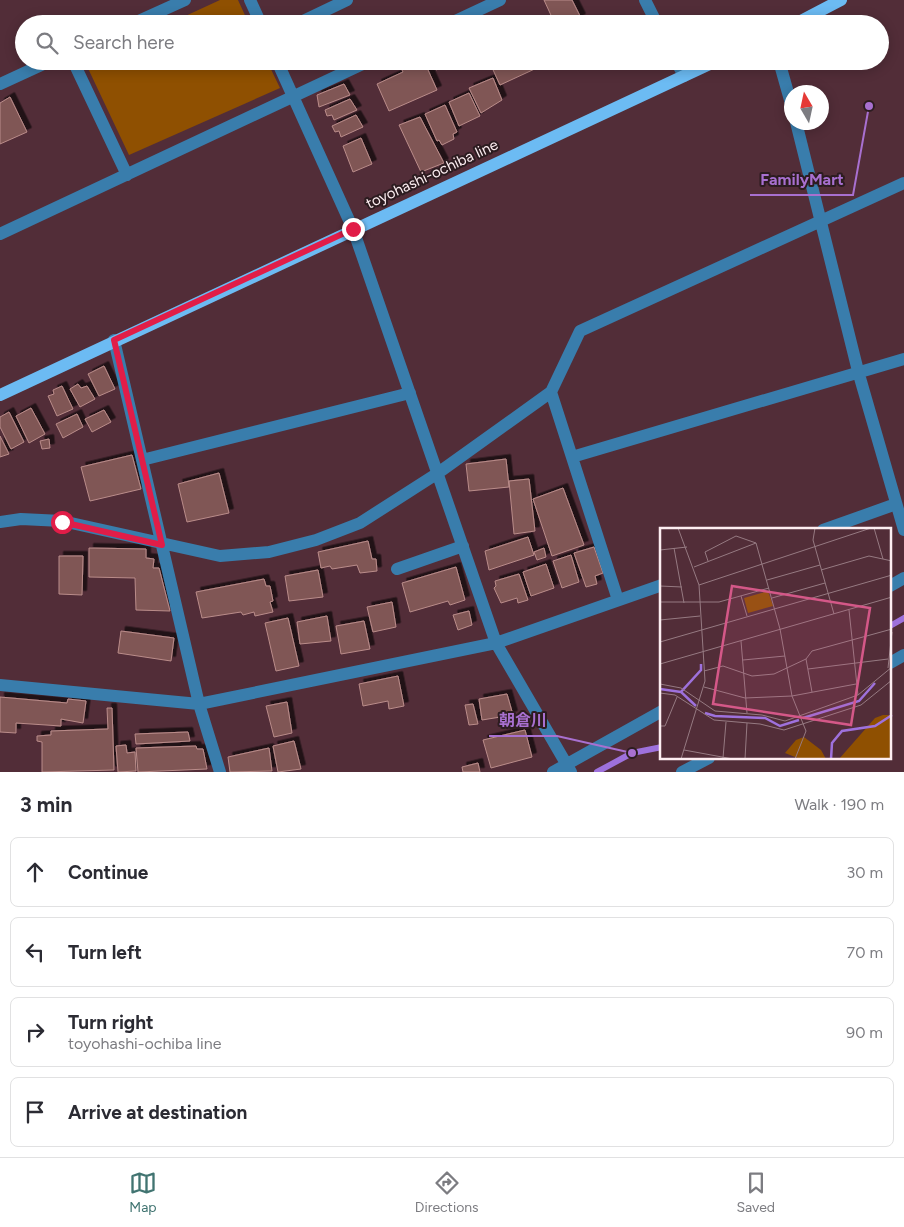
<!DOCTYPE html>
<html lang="en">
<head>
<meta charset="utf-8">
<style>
	body { margin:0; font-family:Figtree,"Noto Sans JP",sans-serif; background:#f2f2f3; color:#2b2b33 }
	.compass { position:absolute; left:784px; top:85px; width:45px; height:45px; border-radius:50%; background:#fff; box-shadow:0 2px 12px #0003; rotate:351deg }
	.stop { position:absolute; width:15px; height:15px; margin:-11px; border:4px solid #e11d48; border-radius:50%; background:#fff }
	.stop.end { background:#e11d48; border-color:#fff; box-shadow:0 1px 5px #0008 }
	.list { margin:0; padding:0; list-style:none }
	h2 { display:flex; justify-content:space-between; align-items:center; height:65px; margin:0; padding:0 20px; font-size:21px }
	h2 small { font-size:16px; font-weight:400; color:#7c7c81 }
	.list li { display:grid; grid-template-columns:32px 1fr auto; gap:15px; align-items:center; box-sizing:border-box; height:70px; margin:0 10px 10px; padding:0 10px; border:1px solid #e1e1e2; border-radius:8px }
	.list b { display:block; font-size:19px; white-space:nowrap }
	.list p { margin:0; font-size:16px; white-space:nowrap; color:#7c7c81 }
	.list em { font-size:16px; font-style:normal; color:#7c7c81 }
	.icon { flex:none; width:28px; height:28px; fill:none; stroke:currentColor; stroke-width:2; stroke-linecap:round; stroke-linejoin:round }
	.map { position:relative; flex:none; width:904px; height:772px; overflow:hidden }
	.search { position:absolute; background:#fff; box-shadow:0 2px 12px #0003; left:15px; right:15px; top:15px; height:55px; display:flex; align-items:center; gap:12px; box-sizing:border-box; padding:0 18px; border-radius:28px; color:#7c7c81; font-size:19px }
	.sheet { height:385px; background:#fff }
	nav { display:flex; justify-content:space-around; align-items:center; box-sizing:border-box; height:70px; border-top:1px solid #e1e1e2; background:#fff; font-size:14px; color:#7c7c81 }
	nav a { display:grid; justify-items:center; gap:2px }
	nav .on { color:#417471 }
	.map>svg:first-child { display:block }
	.green { fill:#8f5001 }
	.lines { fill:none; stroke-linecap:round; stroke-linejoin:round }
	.stream { stroke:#9e71dc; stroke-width:6 }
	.building { fill:#805755; stroke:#ba8c8a; filter:url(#shadow) }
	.minor { stroke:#397dac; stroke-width:12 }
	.major { stroke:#6cbbf3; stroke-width:12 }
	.route { stroke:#e11d48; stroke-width:6 }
	.labels { text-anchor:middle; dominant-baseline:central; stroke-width:4; stroke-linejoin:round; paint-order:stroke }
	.street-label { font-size:15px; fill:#fdeef1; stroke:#2c1c20 }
	.inset-river { fill:none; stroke:#9e71dc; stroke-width:2.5 }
	.inset-road { fill:none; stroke:#967a82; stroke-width:1 }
	.view { fill:#d45888; fill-opacity:0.15; stroke:#d45888; stroke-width:2.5 }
	.inset-edge { fill:none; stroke:#fdeef1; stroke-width:2.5 }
	.leader { fill:none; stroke:#a870d0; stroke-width:2 }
	.callout-dot { fill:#a870d0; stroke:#2c1c20; stroke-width:2 }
	.callout-label { font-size:16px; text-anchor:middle; font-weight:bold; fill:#a870d0; stroke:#2c1c20; stroke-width:4; stroke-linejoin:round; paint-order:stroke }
</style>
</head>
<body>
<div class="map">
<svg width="904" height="772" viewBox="0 0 904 772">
	<defs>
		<filter id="shadow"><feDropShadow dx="4.5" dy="-4.5" stdDeviation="0" flood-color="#0009"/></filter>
	</defs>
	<rect width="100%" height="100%" fill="#522d38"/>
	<path class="green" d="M 220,0 L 238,0 L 249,24 L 168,24 Z
		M 267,61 L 280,88 L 129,155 L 85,62 Z"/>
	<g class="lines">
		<path class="stream" d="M 890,626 L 904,618
			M 597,772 L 632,753 L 662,747"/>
	</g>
	<path class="building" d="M 544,0 L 572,0 L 581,18 L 571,24 L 555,24 Z
		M 409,61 L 424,61 L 437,90 L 389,111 L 377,84 L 403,72 L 400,65 Z
		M 431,61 L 455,61 L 436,70 Z
		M 489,61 L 552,61 L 500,85 Z
		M 493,78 L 502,100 L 481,113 L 469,88 Z
		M 344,84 L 350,95 L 319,107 L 317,95 Z
		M 469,93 L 480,116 L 459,126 L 449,102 Z
		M 10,97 L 27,132 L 0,144 L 0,103 Z
		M 350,99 L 357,110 L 334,120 L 332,115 L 327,116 L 325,110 Z
		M 445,105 L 457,132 L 453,134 L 454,139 L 442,145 L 439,140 L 437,141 L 425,114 Z
		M 356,115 L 363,127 L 341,137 L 339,131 L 335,132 L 332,126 Z
		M 420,117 L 444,163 L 421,172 L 399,125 Z
		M 361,138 L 372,164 L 353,172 L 343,146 Z
		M 104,366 L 115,389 L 99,396 L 88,374 Z
		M 78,384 L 81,388 L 87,386 L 95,399 L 80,407 L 70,389 Z
		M 62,386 L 73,409 L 57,416 L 48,396 L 54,394 L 53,390 Z
		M 31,408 L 45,434 L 29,443 L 16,416 Z
		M 104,410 L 111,422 L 92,432 L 85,419 Z
		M 9,412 L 24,442 L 11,449 L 0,427 L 0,417 Z
		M 77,414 L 83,427 L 63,438 L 56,424 Z
		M 0,436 L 9,454 L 0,457 Z
		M 49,439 L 50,448 L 42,449 L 40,441 Z
		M 132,455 L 141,489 L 90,501 L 81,467 Z
		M 506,459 L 509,487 L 469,491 L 466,464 Z
		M 219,473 L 229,513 L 187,522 L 178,484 Z
		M 529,479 L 535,531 L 514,534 L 509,481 Z
		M 563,488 L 584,545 L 552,556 L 533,499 Z
		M 528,537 L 534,555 L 489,570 L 485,551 Z
		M 368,541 L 372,559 L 376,559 L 377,571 L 360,573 L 357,565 L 332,569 L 330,566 L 321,568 L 318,552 Z
		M 594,547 L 603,573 L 595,576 L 597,584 L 586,587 L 574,553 Z
		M 89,548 L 146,549 L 146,558 L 154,559 L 153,568 L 159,568 L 170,611 L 136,610 L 135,578 L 89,577 Z
		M 544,548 L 546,557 L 537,560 L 534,552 Z
		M 571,555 L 579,582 L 562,588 L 553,561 Z
		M 59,556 L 83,556 L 82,595 L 59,594 Z
		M 546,564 L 554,588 L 531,596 L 523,572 Z
		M 456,567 L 465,600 L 450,605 L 448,601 L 410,612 L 402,583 Z
		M 318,570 L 323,597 L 289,601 L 285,576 Z
		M 519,574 L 528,600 L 518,603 L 517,598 L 501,603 L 494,588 L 496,586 L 495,581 Z
		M 264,579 L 266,586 L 270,586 L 273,601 L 270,602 L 273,612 L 255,616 L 254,612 L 243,615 L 241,612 L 202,618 L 196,592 Z
		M 392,602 L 396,627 L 373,632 L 367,607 Z
		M 469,611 L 472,625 L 458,630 L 453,615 Z
		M 327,616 L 331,641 L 300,644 L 297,622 Z
		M 288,618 L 299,666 L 276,671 L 265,623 Z
		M 364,621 L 370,649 L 341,654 L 336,626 Z
		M 121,631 L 174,638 L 171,661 L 118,653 Z
		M 398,676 L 404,706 L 389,709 L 388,701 L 363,706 L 359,684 Z
		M 507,694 L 513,715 L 482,720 L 479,699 Z
		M 0,697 L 67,703 L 68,699 L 86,701 L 83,723 L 61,719 L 61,726 L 16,723 L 16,733 L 0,732 Z
		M 287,702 L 292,733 L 274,737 L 266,706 Z
		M 473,704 L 478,724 L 469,725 L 465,705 Z
		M 107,708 L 112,708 L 114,770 L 42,772 L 42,742 L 37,741 L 37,736 L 51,735 L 51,731 L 108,729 Z
		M 525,730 L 532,757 L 491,768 L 483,740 Z
		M 188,732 L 190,741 L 136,744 L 135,734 Z
		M 294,741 L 301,769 L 278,772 L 273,746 Z
		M 126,745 L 127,753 L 135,752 L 136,771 L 118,772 L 116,746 Z
		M 196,746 L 197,749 L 203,749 L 207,769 L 138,772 L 136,748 Z
		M 269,748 L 272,771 L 230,772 L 228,757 Z
		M 478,763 L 480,772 L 463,772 L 462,767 Z"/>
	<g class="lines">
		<path class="minor" d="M 250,0 L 261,24
			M 645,0 L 657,24
			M 132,24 L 185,0
			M 297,24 L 347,0
			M 449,24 L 500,0
			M 73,61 L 127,175
			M 277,61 L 353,229 L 496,643 L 571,772
			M 676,61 L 684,76
			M 779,61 L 792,107
			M 0,84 L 50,61
			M 796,122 L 858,371 L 904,530
			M 0,234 L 369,61
			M 114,340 L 199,704 L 220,772
			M 551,392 L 618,600
			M 572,457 L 904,359
			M 142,460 L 410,393
			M 0,522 L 21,519 L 62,521 L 220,556 L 269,552 L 316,540 L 360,523 L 438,473 L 551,392 L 580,331 L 904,183
			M 823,530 L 896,504
			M 397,569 L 463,546
			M 890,586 L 904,578
			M 890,663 L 904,655
			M 0,685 L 199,704 L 496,643 L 662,585
			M 553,772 L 662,711
			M 682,772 L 709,758"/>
		<path class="major" d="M 795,24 L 841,0
			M 0,395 L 716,61"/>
	</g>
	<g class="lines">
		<path class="route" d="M 62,522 L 162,545 L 114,340 L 353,229"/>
	</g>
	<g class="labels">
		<g class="street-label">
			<text transform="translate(432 174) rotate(-25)">toyohashi-ochiba line</text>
		</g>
	</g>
	<g transform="translate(660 528)">
		<rect width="231" height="231" fill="#522d38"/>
		<path d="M 108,63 L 113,78 L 88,85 L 84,70 ZM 223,187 L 231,187 L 231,231 L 179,231 L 215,190 ZM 144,209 L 161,222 L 166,231 L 140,231 L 125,225 L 136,212 Z" fill="#8f5001"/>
		<path class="inset-river" d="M 0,161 L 21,164M 36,178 L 21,164 L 41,142 L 41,136M 45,185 L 55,188 L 105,190 L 120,198 L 139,192M 143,190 L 199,173 L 215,155M 171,231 L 172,215 L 182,203 L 215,198 L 232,187"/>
		<path class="inset-road" d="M 18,0 L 39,57 L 45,153 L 21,231M 155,0 L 153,12 L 174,86M 214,0 L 223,31M 14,20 L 24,75M 0,22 L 27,19M 48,33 L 45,24 L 76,8 L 96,15 L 120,101 L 132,168 L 146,203 L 135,231M 34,39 L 96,15M 161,42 L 209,28 L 232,33M 107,52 L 160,37M 39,57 L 211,0M 0,58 L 22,59M 81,68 L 87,88M 112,70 L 165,55M 0,74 L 59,74 L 109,60M 189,82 L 198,167M 0,92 L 40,88M 81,113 L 87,185M 0,114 L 232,47M 146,131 L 152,164M 83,132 L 125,128M 0,136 L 232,69M 228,140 L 232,104M 148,141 L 228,131M 44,143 L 63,138 L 92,148 L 114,146 L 146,131 L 152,123 L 232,101M 0,156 L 21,160 L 55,183 L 102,187 L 125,193 L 198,167 L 232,139M 44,159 L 85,170 L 132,168 L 196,156M 0,165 L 15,167 L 54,192 L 100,196 L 124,202 L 201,177 L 232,152M 0,198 L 5,198 L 17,169M 24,222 L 73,231M 63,230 L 66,194M 85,231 L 87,195"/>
		<path class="view" d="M 72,58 L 210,80 L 191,197 L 53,176 Z"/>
		<rect width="231" height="231" class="inset-edge"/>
	</g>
	<path class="leader" d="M869 106L853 195H750M632 753L557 736H489"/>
	<g class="callout-dot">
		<circle cx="869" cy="106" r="5"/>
		<circle cx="632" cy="753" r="5"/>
	</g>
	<g class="callout-label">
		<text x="802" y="185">FamilyMart</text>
		<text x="523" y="726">朝倉川</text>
	</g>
</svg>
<svg class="compass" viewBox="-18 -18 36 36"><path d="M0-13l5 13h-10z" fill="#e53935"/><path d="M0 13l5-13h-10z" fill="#7c7c81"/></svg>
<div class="stop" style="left:62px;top:522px"></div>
<div class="stop end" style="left:353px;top:229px"></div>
<div class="search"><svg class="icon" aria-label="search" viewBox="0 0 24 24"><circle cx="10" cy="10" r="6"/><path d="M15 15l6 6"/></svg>Search here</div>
</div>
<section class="sheet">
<h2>3 min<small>Walk · 190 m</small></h2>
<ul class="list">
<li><svg class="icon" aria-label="ahead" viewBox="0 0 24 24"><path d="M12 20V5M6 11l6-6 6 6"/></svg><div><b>Continue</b></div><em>30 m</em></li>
<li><svg class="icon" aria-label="left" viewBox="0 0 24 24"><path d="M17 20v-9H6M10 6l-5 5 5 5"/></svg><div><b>Turn left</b></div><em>70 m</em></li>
<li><svg class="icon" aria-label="right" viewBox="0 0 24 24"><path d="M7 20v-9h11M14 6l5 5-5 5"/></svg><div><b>Turn right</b><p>toyohashi-ochiba line</p></div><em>90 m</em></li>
<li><svg class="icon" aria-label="arrive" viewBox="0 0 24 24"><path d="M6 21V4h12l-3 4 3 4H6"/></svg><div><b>Arrive at destination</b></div></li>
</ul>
</section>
<nav>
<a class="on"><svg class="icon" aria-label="map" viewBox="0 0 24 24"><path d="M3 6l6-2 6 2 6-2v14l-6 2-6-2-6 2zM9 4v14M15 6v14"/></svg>Map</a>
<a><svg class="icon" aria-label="directions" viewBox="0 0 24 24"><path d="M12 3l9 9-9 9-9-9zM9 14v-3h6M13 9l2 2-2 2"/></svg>Directions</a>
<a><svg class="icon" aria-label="saved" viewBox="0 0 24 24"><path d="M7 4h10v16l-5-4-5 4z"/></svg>Saved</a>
</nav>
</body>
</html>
